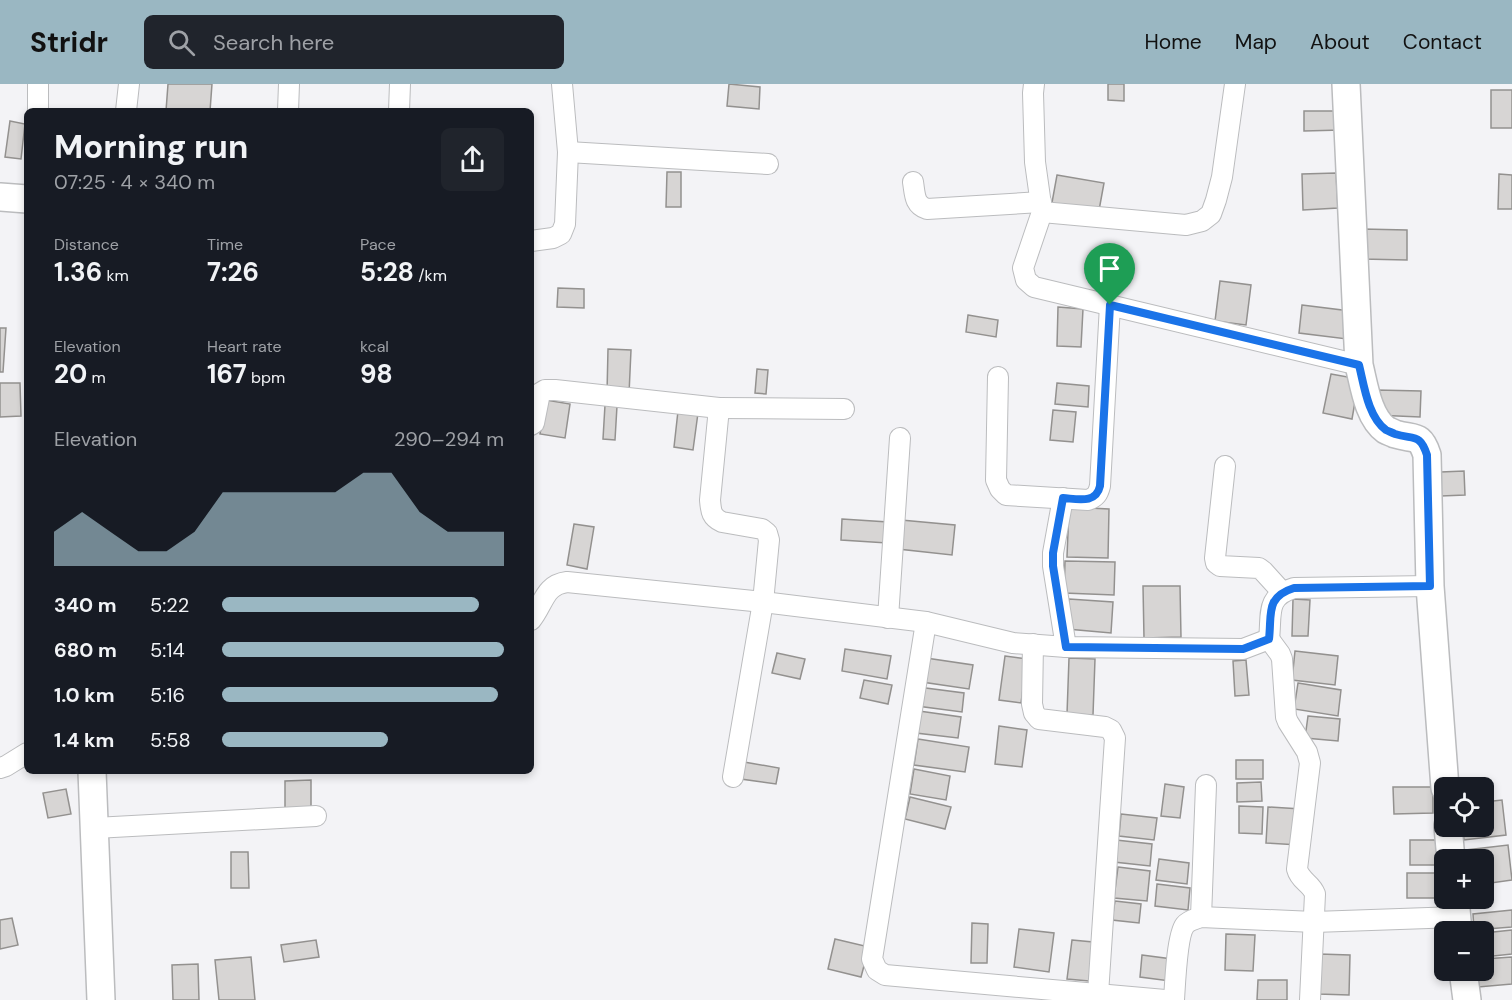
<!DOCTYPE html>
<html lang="en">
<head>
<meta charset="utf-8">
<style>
	:root { --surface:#171b24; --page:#20242c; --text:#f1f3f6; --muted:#9ea1a6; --accent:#9ab7c2 }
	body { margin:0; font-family:"DM Sans",sans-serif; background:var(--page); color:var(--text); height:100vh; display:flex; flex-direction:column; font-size:22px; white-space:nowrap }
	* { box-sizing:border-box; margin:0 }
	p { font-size:20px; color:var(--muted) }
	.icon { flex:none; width:33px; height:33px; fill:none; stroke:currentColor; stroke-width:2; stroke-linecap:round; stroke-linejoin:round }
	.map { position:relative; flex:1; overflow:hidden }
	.sheet { position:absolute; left:24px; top:24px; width:510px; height:666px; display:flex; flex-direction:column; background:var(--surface); border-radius:9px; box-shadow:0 3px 9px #0003 }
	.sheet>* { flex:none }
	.controls { position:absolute; left:1434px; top:693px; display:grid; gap:12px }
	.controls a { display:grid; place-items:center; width:60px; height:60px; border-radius:9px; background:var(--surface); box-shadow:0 3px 9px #0003; font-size:30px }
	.pin { position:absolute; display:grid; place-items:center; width:51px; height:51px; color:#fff; margin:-62px -26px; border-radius:50% 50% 50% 0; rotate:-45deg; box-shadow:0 0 6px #0007 }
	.pin .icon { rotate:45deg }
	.round { display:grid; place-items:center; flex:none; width:63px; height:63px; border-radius:9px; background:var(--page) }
	.headline { display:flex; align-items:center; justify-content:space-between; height:102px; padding:0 30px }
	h1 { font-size:33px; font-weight:700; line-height:45px }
	.metrics { display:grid; grid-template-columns:repeat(3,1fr); gap:9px; height:102px; padding:6px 30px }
	.metrics div { display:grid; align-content:center }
	.metrics b { font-size:26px; font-weight:700 }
	.metrics small { font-size:16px; font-weight:400 }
	.metrics p { font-size:16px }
	.chart { height:168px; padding:12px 30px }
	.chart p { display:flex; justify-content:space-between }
	.chart svg { width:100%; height:108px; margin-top:6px; fill:var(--accent); opacity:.7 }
	ul { padding:0 30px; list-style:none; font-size:20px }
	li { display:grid; grid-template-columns:96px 72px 1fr; align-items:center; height:45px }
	li i { height:15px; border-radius:8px; background:var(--accent) }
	header { display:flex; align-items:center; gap:36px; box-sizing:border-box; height:84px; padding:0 30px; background:var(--accent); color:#111 }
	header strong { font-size:28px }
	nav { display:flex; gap:33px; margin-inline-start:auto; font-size:21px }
	.search { width:420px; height:54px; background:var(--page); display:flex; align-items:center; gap:15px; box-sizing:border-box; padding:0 21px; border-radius:9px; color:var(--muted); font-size:22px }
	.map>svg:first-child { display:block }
	.building { fill:#d7d5d4; stroke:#93918f; stroke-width:1.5 }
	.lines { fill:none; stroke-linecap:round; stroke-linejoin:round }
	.street-casing { stroke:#bbbcbe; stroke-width:22 }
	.secondary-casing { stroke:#bbbcbe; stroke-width:30 }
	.street { stroke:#fff; stroke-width:20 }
	.secondary { stroke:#fff; stroke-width:27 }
	.route-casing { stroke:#fff; stroke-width:12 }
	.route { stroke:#1a73e8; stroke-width:8 }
</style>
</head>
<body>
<header>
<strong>Stridr</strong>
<div class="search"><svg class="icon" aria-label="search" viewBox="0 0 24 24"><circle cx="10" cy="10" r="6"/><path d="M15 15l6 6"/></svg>Search here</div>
<nav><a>Home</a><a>Map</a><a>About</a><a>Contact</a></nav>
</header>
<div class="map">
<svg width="1512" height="916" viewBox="0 0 1512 916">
	<rect width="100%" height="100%" fill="#f3f3f6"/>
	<g class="building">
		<polygon points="168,0 212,0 210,27 166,27"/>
		<polygon points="729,0 760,3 759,25 727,22"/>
		<polygon points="1108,0 1124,0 1124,17 1108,16"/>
		<rect x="1491" y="6" width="21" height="38"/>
		<polygon points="1304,27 1341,27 1341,46 1304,47"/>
		<polygon points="10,37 25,40 21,75 5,73"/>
		<polygon points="667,88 681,88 681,123 666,123"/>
		<polygon points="1336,89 1338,124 1303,126 1302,90"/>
		<polygon points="1499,90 1512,91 1512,125 1498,125"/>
		<polygon points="1057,91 1104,99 1098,132 1051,124"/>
		<polygon points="1362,145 1407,146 1407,176 1362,175"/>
		<polygon points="1220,197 1251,201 1246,241 1215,237"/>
		<polygon points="558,204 584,205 584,224 557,223"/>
		<polygon points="1302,221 1350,227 1347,255 1299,249"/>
		<polygon points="1058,223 1083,225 1081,263 1057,262"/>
		<polygon points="968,231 998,236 996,253 966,248"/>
		<polygon points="0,244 6,244 3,288 0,288"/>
		<polygon points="608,265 631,266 629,310 607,309"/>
		<polygon points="757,285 768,286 766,310 755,309"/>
		<polygon points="1331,290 1359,295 1352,335 1323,329"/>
		<polygon points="0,299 20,299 21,332 0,333"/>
		<polygon points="1057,299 1089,302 1088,323 1055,320"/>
		<polygon points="1376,306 1421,307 1420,333 1375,331"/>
		<polygon points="546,316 570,320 565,354 540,350"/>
		<polygon points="605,321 617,322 615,356 603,355"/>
		<polygon points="1053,326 1076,328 1073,358 1050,356"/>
		<polygon points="678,327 698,329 693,366 674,363"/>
		<polygon points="1464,387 1465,411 1441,412 1441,388"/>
		<polygon points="1069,423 1109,425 1108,474 1067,473"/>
		<polygon points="842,435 888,438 887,459 841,456"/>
		<polygon points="901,436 955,441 952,471 898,465"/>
		<polygon points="574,440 594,443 587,485 567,481"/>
		<polygon points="1065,477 1115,478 1114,511 1064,509"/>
		<polygon points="1143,502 1180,502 1181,553 1144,554"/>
		<polygon points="1069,515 1113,518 1111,549 1067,545"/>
		<polygon points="1293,515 1310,516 1308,552 1292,552"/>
		<polygon points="845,565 891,572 887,595 842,587"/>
		<polygon points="1295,567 1338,572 1335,601 1292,596"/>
		<polygon points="777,569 805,575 800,595 772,589"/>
		<polygon points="1005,572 1027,575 1021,619 999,616"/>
		<polygon points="926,574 973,581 969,605 922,598"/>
		<polygon points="1069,574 1095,575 1093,631 1067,630"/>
		<polygon points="1246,576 1249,611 1235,612 1233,577"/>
		<polygon points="864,596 892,601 888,620 860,614"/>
		<polygon points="1298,599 1341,606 1338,632 1294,625"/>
		<polygon points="918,603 964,609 962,628 917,622"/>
		<polygon points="919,627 961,633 958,654 916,649"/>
		<polygon points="1308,632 1340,635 1338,657 1305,654"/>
		<polygon points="999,642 1027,646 1022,683 995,680"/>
		<polygon points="918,655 969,663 965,688 914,681"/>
		<rect x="1236" y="676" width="27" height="19"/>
		<polygon points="744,678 779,684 776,700 741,695"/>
		<polygon points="914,685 950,692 946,716 910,710"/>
		<polygon points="311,696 311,728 285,729 285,697"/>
		<polygon points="1261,698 1262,717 1237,718 1237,699"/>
		<polygon points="1165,700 1184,703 1180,734 1161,732"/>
		<polygon points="1393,703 1433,703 1433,729 1394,730"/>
		<polygon points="66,705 71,730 48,734 43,709"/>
		<polygon points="910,713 951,723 945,745 905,735"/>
		<polygon points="1502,716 1506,751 1464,756 1462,742 1484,742 1484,718"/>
		<polygon points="1239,722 1263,723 1262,750 1239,749"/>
		<polygon points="1268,723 1301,725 1299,761 1266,759"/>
		<polygon points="1121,730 1157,734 1154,756 1119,752"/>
		<polygon points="1116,756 1152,760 1150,782 1114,778"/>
		<rect x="1410" y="756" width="33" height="25"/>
		<polygon points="1508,761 1512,796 1484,800 1484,776 1467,776 1466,766"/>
		<polygon points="231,768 248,768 249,804 231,804"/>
		<polygon points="1159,775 1189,779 1187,800 1156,796"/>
		<polygon points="1118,783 1150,787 1147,817 1114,814"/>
		<rect x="1407" y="789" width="37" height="25"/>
		<polygon points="1157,800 1190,804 1188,826 1155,822"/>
		<polygon points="1115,817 1141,820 1139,839 1112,836"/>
		<polygon points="1512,826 1512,843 1474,846 1473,830"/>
		<polygon points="12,834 18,861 0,865 0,836"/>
		<polygon points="972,839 988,840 987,879 971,879"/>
		<polygon points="1019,845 1054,849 1049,888 1014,883"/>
		<polygon points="1512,846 1512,870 1484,873 1484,849"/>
		<polygon points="1226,850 1255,851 1253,887 1225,886"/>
		<polygon points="835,855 869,863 861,893 828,885"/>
		<polygon points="316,856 319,873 284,878 281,861"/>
		<polygon points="1072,856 1093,858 1089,897 1067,895"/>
		<polygon points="1319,870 1350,871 1349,911 1318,910"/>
		<polygon points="1142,871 1172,875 1170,897 1140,893"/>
		<polygon points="251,873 255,916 219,916 215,876"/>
		<polygon points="1512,873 1512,900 1478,903 1476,886 1484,886 1484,875"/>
		<polygon points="198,880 199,916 173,916 172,881"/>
		<polygon points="1258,896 1287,896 1287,916 1257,916"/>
	</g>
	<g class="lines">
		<defs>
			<g id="street">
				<polyline points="1034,0 1033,9 1035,78 1042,128 1023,184 1026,196 1034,203 1359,281"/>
				<polyline points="38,27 38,0"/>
				<polyline points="126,27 129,0"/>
				<polyline points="288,27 289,0"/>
				<polyline points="399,27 400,0"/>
				<polyline points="568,68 768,80"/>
				<path d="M913 98C915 110 914 121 927 125L1041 118"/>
				<polyline points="1042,128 1186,141 1202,137 1211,130 1216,116 1222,93 1235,0"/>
				<polyline points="531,157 553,154 561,150 565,140 568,68 562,0"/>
				<path d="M998 293 996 396 1000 405 1006 411 1088 416C1096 413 1098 410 1100 402L1110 221"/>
				<polyline points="719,324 844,325"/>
				<path d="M531 341 534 339 540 309 545 306H555L719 324 710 416C711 427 711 433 722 438L762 445 767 449 769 456 763 518 733 693"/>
				<polyline points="1225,382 1215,474 1216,479 1220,482 1259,484 1263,487 1282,508"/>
				<polyline points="1063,414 1053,469 1053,482 1066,563"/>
				<polyline points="888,534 900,354"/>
				<path d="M531 536C544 520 544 501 567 498L763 518 926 538 1013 559 1066 563 1243 565 1269 555C1272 530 1265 513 1294 504L1430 502"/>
				<polyline points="926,538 872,875 877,886 885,891 1165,916"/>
				<path d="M1269 555 1280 570 1282 575 1286 633 1288 638 1307 668 1310 679 1297 785C1300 797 1311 799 1315 810L1310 916"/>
				<polyline points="1033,560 1032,620 1034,629 1039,635 1105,643 1111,646 1115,654 1098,910"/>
				<polyline points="0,684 6,682 27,669"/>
				<polyline points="95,744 316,732"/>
				<polyline points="1201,833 1206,701"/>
				<path d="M1174 916C1175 901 1177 851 1185 841 1189 836 1196 835 1201 833L1314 838 1457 833"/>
			</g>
			<g id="secondary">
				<path d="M1346 0 1359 281C1364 301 1368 333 1386 346 1388 347 1393 349 1395 350 1414 356 1420 349 1427 371L1430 502 1445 704"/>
				<polyline points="0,113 27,115"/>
				<polyline points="92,687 101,916"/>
				<polyline points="1448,742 1451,776"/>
				<polyline points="1455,814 1458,848"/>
				<polyline points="1463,886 1467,916"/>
			</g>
		</defs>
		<use href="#street" class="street-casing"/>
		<use href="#secondary" class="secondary-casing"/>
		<use href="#street" class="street"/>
		<use href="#secondary" class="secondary"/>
	</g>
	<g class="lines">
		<defs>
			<path id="route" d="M1110 221 1359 281C1364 301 1368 333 1386 346 1388 347 1393 349 1395 350 1414 356 1420 349 1427 371L1430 502 1294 504C1265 513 1272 530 1269 555L1243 565 1066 563 1053 482V469L1063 414C1078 415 1096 420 1100 402Z"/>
		</defs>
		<use href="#route" class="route-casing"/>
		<use href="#route" class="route"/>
	</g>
</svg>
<div class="controls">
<a><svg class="icon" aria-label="locate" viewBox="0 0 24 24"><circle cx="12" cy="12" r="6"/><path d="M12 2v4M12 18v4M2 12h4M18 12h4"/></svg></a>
<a>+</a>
<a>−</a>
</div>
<div class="pin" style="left:1110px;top:221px;background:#1e9e55"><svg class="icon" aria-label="arrive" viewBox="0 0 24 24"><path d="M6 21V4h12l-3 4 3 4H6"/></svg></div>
<section class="sheet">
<div class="headline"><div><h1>Morning run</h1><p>07:25 · 4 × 340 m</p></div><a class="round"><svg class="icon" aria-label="share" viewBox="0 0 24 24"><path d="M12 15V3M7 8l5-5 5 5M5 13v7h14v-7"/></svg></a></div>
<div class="metrics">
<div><p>Distance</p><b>1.36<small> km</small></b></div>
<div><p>Time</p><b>7:26</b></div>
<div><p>Pace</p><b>5:28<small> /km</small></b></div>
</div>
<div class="metrics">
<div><p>Elevation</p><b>20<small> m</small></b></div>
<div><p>Heart rate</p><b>167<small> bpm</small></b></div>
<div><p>kcal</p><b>98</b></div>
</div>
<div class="chart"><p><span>Elevation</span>290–294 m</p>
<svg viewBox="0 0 160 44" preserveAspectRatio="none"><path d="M0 44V30L10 22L20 30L30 38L40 38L50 30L60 14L70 14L80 14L90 14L100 14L110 6L120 6L130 22L140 30L150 30L160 30V44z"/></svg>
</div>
<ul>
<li><b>340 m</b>5:22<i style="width:91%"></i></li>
<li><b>680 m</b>5:14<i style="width:100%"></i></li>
<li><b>1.0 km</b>5:16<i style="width:98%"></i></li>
<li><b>1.4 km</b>5:58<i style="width:59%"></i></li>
</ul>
</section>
</div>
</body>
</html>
